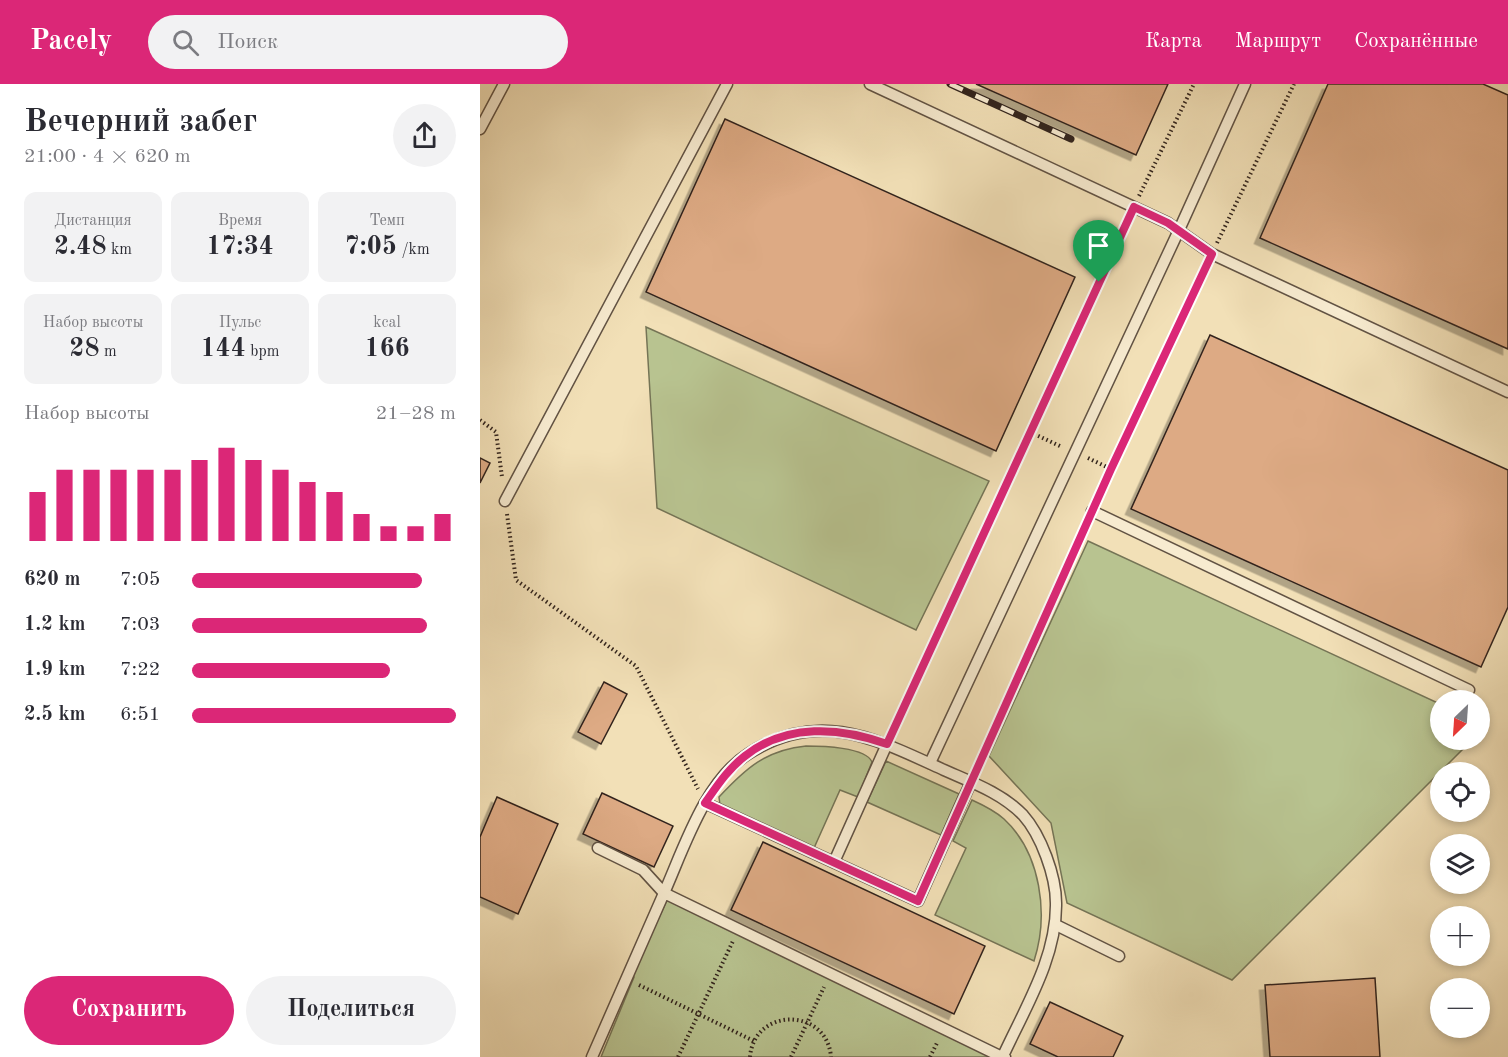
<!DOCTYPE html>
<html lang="ru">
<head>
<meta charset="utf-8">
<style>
	:root { --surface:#fff; --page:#f2f2f3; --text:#2b2b33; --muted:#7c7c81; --accent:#db2777 }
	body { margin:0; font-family:"Old Standard TT",serif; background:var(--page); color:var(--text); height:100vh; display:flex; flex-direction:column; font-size:22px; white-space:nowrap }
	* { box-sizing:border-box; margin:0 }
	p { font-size:20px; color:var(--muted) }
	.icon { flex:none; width:33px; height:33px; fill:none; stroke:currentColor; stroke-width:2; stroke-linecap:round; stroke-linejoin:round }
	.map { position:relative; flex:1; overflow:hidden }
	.sheet { display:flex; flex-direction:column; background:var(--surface); width:480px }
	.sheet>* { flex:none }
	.needle { width:39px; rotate:205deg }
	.buttons { position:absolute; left:950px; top:606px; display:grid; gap:12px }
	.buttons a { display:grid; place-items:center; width:60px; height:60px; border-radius:50%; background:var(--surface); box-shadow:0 3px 9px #0003; font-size:30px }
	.pin { position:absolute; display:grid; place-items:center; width:51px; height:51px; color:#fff; margin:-62px -26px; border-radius:50% 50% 50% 0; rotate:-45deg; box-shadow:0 0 6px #0007 }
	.pin .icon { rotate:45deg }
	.round { display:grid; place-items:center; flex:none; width:63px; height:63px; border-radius:32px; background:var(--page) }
	.headline { display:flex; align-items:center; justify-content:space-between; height:102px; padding:0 24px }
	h1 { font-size:33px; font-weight:700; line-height:45px }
	.stats { display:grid; grid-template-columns:repeat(3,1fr); gap:9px; height:102px; padding:6px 24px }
	.stats div { display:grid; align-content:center; border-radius:12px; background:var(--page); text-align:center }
	.stats b { font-size:26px; font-weight:700 }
	.stats small { font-size:16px; font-weight:400 }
	.stats p { font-size:16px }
	.chart { height:168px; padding:12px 24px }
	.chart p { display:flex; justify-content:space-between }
	.chart svg { width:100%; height:108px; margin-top:6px; stroke:var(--accent); stroke-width:6 }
	.button { display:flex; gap:12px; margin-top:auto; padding:12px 24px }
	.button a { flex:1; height:69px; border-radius:36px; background:var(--accent); color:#fff; font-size:24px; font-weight:700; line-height:69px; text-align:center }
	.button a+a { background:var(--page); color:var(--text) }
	ul { padding:0 24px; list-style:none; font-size:20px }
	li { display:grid; grid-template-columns:96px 72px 1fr; align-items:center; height:45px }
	li i { height:15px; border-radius:8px; background:var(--accent) }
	header { display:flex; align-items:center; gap:36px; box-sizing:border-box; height:84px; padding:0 30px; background:var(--accent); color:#fff }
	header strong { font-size:28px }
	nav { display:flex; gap:33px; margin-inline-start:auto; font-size:21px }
	.search { width:420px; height:54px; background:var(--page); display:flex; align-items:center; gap:15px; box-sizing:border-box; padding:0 21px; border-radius:33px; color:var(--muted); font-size:22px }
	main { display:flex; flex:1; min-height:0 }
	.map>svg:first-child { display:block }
	.green { fill:#b8c390; stroke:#757456; stroke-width:1.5 }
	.building { fill:#ddaa84; stroke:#32241d; stroke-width:1.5; filter:url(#shadow) }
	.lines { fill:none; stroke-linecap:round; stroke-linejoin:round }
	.lane-casing { stroke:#625344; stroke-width:13 }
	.path { stroke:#32241d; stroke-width:4; stroke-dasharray:1.5 3; stroke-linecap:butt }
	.lane { stroke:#f7ebd0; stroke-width:10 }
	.rail-casing { stroke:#32241d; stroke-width:7 }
	.rail { stroke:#f7ebd0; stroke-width:4.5; stroke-dasharray:14; stroke-linecap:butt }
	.route-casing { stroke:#fff; stroke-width:12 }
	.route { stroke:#db2777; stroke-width:8 }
</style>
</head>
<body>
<header>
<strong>Pacely</strong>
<div class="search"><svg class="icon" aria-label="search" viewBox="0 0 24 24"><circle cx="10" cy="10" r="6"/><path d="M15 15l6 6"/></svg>Поиск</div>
<nav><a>Карта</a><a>Маршрут</a><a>Сохранённые</a></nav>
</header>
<main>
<section class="sheet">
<div class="headline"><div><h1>Вечерний забег</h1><p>21:00 · 4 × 620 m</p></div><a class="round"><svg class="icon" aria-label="share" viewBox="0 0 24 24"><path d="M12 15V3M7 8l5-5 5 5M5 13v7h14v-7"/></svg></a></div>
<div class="stats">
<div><p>Дистанция</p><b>2.48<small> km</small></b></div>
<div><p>Время</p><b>17:34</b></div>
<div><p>Темп</p><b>7:05<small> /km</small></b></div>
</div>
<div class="stats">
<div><p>Набор высоты</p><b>28<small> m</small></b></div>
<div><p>Пульс</p><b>144<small> bpm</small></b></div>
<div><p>kcal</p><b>166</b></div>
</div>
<div class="chart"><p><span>Набор высоты</span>21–28 m</p>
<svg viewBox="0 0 160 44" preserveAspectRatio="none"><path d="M5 44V24M15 44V15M25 44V15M35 44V15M45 44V15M55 44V15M65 44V11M75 44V6M85 44V11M95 44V15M105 44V20M115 44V24M125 44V33M135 44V38M145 44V38M155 44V33"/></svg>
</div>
<ul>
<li><b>620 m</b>7:05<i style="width:87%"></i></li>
<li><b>1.2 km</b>7:03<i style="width:89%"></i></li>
<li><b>1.9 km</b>7:22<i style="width:75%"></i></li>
<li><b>2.5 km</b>6:51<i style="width:100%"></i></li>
</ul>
<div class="button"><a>Сохранить</a><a>Поделиться</a></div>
</section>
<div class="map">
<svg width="1028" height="973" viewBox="0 0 1028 973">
	<defs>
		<filter id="shadow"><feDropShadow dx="-5.5" dy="5.5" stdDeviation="0" flood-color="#0004"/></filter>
	</defs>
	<rect width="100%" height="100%" fill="#f2e0b7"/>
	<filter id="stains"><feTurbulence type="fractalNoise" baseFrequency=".00333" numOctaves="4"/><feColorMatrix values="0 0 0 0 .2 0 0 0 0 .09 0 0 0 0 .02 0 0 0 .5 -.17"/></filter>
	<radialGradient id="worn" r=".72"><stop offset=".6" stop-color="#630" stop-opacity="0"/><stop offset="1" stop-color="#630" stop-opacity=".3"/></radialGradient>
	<g class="green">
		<polygon points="166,243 509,397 436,546 177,424"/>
		<polygon points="608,457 960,620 960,656 992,656 752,896 587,819 571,739 509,672"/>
		<path d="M326 662C341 662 386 663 392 678L378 713 360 706 334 764 240 721 239 713C266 684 286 666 326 662Z"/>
		<polygon points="406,677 479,710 461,751 387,718"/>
		<path d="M492 716C503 721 514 726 524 735 561 769 569 831 554 877L455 831 486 764 473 757Z"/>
		<polygon points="187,816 518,973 121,973 154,893 152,892"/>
	</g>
	<g class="building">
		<polygon points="496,0 688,0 656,71"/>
		<polygon points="848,0 1003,0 1028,11 1028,265 780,154"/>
		<polygon points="245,35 595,193 516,367 166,208"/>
		<polygon points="730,251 1028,386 1028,523 1001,583 651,425"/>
		<polygon points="0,374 10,379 0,399"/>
		<polygon points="124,598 147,610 121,660 98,648"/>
		<polygon points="122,709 193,742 174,783 103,750"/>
		<polygon points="17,713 78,740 38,830 0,813 0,753"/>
		<polygon points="283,758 505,862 474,930 251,826"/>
		<polygon points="895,894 900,973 790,973 785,901"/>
		<polygon points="570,918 643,952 633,973 578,973 550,960"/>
	</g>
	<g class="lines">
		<defs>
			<g id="lane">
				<polyline points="390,0 688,139 732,170 1028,308"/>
				<polyline points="0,45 24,0"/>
				<polyline points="25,417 247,0"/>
				<polyline points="612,427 989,606"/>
				<polyline points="450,679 699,146 765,0"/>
				<polyline points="225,719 438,817 491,698"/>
				<path d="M118 764 163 786 184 809C204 764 225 697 268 670 339 624 396 655 464 686 491 698 522 709 543 731 561 751 576 792 576 819 577 873 545 924 523 972L525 973"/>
				<polyline points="354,778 407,660"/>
				<polyline points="576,841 639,872"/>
				<polyline points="112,973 184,809 522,973"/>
			</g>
		</defs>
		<use href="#lane" class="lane-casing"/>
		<g class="path">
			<polyline points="659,112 714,0"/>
			<polyline points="737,159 814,0"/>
			<polyline points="0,336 16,348 22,393"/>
			<polyline points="550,348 582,363"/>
			<polyline points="608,374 631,385"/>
			<polyline points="618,414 726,182"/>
			<polyline points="27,430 36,496 156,582 218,705"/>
			<polyline points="413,649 648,135"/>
			<polyline points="497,686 606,440"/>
			<polyline points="159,901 274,957"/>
			<polyline points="198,973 253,857"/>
			<path d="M270 973C274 923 347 923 351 973"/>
			<polyline points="311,973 344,903"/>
			<polyline points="450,973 458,957"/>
		</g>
		<use href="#lane" class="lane"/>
		<defs>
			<polyline id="rail" points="470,0 591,55"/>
		</defs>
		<use href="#rail" class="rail-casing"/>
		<use href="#rail" class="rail"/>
	</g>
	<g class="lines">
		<defs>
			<path id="route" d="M654 123 688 139 732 170 631 385 438 817 225 719C237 702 248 685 265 672 307 639 360 643 407 660Z"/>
		</defs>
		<use href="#route" class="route-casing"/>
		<use href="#route" class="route"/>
	</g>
	<rect width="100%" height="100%" filter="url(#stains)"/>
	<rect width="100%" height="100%" fill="url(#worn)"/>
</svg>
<div class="buttons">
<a><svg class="needle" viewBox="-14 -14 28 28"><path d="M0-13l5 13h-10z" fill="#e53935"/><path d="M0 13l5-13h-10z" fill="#7c7c81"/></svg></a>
<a><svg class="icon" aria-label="locate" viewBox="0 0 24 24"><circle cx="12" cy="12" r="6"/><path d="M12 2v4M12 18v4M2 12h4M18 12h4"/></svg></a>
<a><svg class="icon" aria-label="layers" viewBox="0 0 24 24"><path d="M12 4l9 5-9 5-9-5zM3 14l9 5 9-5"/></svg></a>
<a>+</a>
<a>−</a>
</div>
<div class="pin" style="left:619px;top:198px;background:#1e9e55"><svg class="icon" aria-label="arrive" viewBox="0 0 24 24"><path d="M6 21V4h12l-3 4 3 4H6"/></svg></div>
</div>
</main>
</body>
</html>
